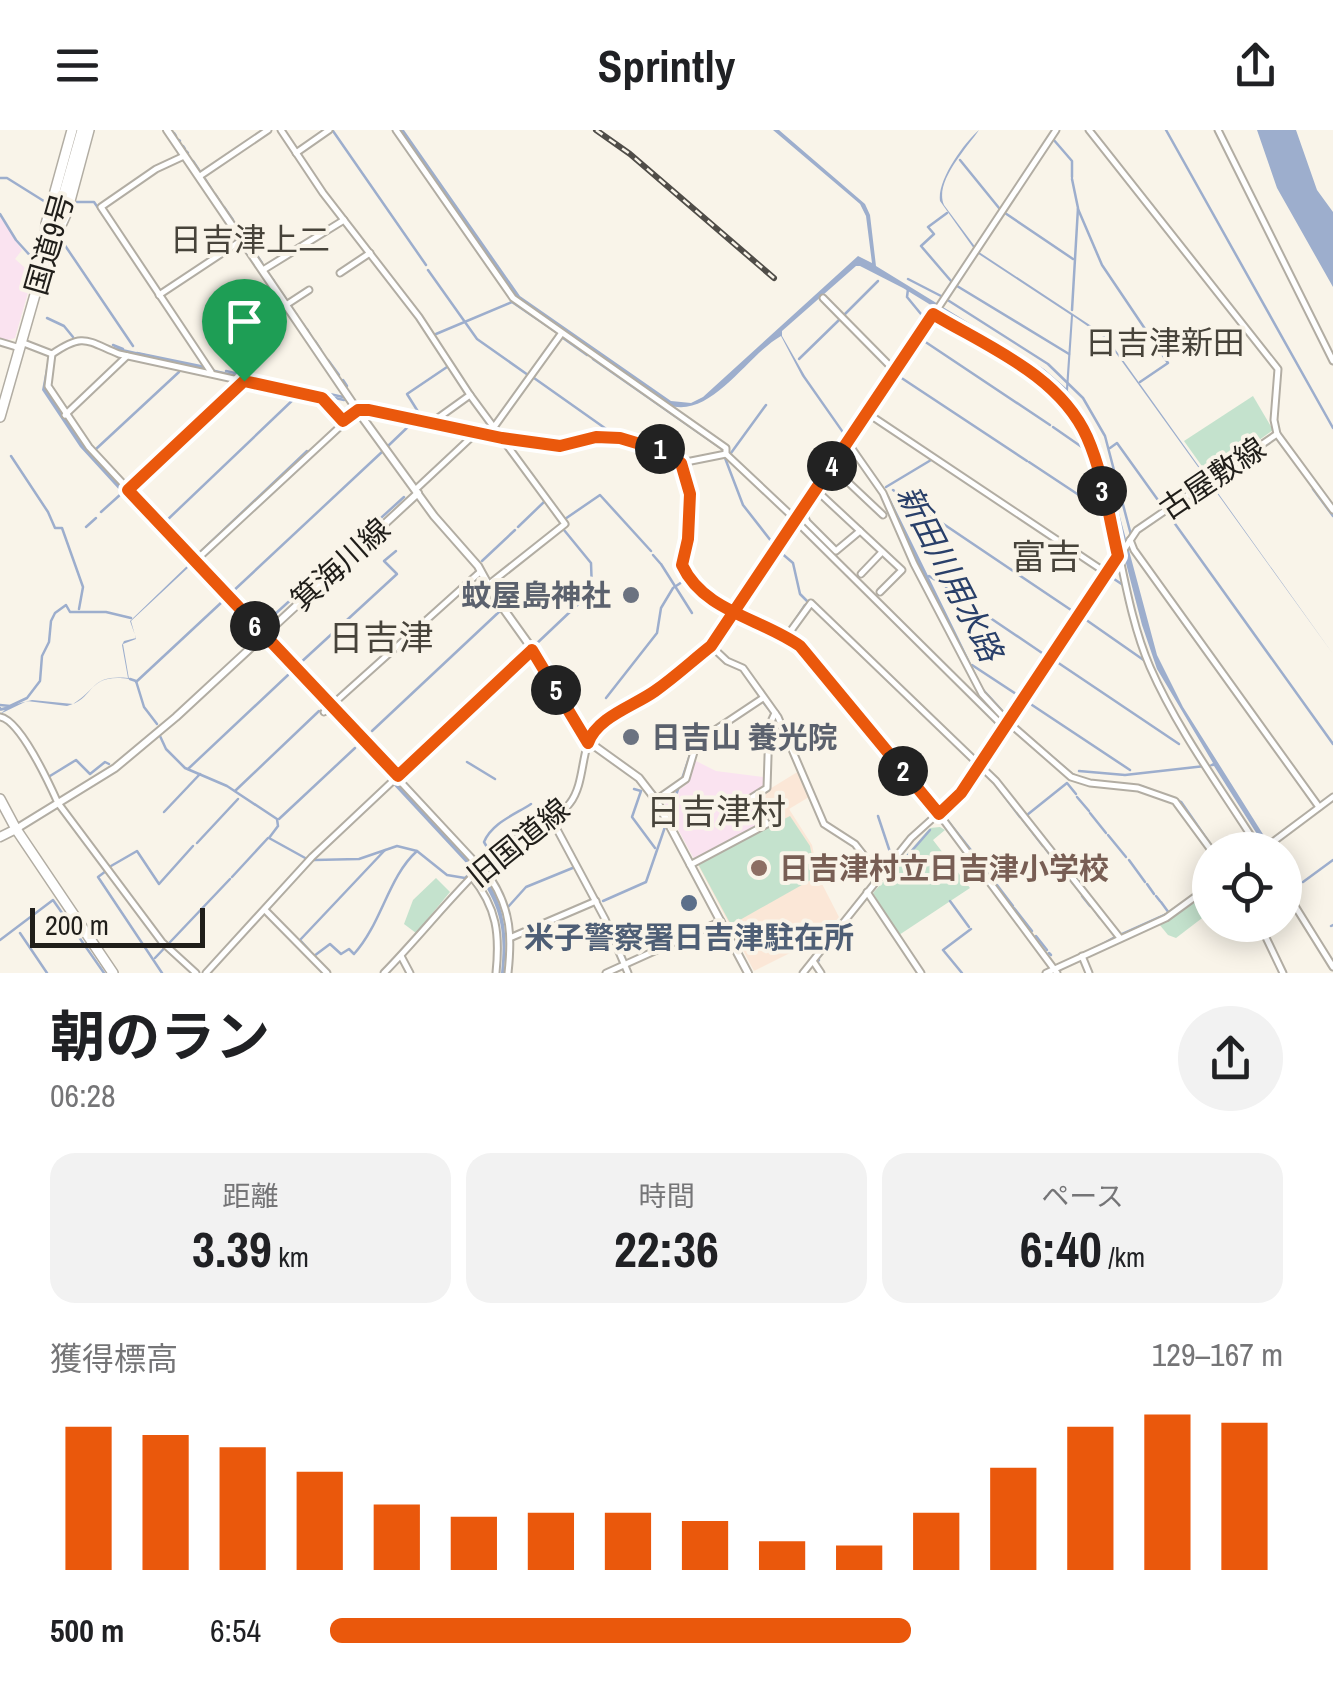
<!DOCTYPE html>
<html lang="ja">
<head>
<meta charset="utf-8">
<style>
	:root { --surface:#fff; --page:#f2f2f2; --text:#202124; --muted:#757577; --accent:#ea580c }
	body { margin:0; font-family:"Archivo Narrow","Noto Sans JP",sans-serif; background:var(--page); color:var(--text); height:100vh; display:flex; flex-direction:column; font-size:38px; white-space:nowrap }
	* { box-sizing:border-box; margin:0 }
	p { font-size:32px; color:var(--muted) }
	.icon { flex:none; width:55px; height:55px; fill:none; stroke:currentColor; stroke-width:2; stroke-linecap:round; stroke-linejoin:round }
	.map { position:relative; height:843px; overflow:hidden }
	.side { display:flex; flex-direction:column; background:var(--surface); flex:1 }
	.side>* { flex:none }
	.fabs { position:absolute; left:1192px; top:702px; display:grid; gap:20px }
	.fabs a { display:grid; place-items:center; width:110px; height:110px; border-radius:50%; background:var(--surface); box-shadow:0 5px 25px #0003; font-size:50px }
	.scale { position:absolute; left:30px; bottom:25px; width:175px; box-sizing:border-box; padding-left:10px; border:5px solid #201e1a; border-top:0; font-size:28px; line-height:35px; white-space:nowrap; color:#201e1a; -webkit-text-stroke:8px #f9f4e9; paint-order:stroke }
	.pin { position:absolute; display:grid; place-items:center; width:85px; height:85px; color:#fff; margin:-102px -42px; border-radius:50% 50% 50% 0; rotate:-45deg; box-shadow:0 0 10px #0007 }
	.pin .icon { rotate:45deg }
	.km { position:absolute; width:50px; height:50px; margin:-25px; border-radius:50%; background:#222; color:#fff; font-size:28px; line-height:50px; text-align:center }
	.round { display:grid; place-items:center; flex:none; width:105px; height:105px; border-radius:52px; background:var(--page) }
	.headline { display:flex; align-items:center; justify-content:space-between; height:170px; padding:0 50px }
	h1 { font-size:55px; font-weight:700; line-height:75px }
	.metrics { display:grid; grid-template-columns:repeat(3,1fr); gap:15px; height:170px; padding:10px 50px }
	.metrics div { display:grid; align-content:center; border-radius:25px; background:var(--page); text-align:center }
	.metrics b { font-size:50px; font-weight:700 }
	.metrics small { font-size:28px; font-weight:400 }
	.metrics p { font-size:28px }
	.chart { height:280px; padding:20px 50px }
	.chart p { display:flex; justify-content:space-between }
	.chart svg { width:100%; height:180px; margin-top:10px; stroke:var(--accent); stroke-width:6 }
	ul { padding:0 50px; list-style:none; font-size:32px }
	li { display:grid; grid-template-columns:160px 120px 1fr; align-items:center; height:75px }
	li i { height:25px; border-radius:12px; background:var(--accent) }
	header { display:flex; justify-content:space-between; align-items:center; height:130px; padding:0 50px; background:var(--surface); font-size:45px; font-weight:700 }
	.map>svg:first-child { display:block }
	.commercial { fill:#fae3f0 }
	.education { fill:#fbe7d7 }
	.green { fill:#c4e2cd }
	.water { fill:#9daecd }
	.lines { fill:none; stroke-linecap:round; stroke-linejoin:round }
	.stream { stroke:#9daecd; stroke-width:2.5 }
	.minor-casing { stroke:#b2ada3; stroke-width:9 }
	.tertiary-casing { stroke:#b2ada3; stroke-width:10 }
	.secondary-casing { stroke:#b2ada3; stroke-width:10 }
	.primary-casing { stroke:#b2ada3; stroke-width:11 }
	.trunk-casing { stroke:#b2ada3; stroke-width:12 }
	.minor { stroke:#fff; stroke-width:5 }
	.tertiary { stroke:#fff; stroke-width:6 }
	.secondary { stroke:#fff; stroke-width:6 }
	.primary { stroke:#fff; stroke-width:8 }
	.trunk { stroke:#fff; stroke-width:9 }
	.rail-casing { stroke:#504d48; stroke-width:6 }
	.rail { stroke:#f9f4e9; stroke-width:2.5; stroke-dasharray:8; stroke-linecap:butt }
	.route-casing { stroke:#fff; stroke-width:20 }
	.route { stroke:#ea580c; stroke-width:12 }
	.worship-dot { fill:#6b7280; stroke:#f9f4e9; stroke-width:4 }
	.education-dot { fill:#8d6e63; stroke:#f9f4e9; stroke-width:4 }
	.service-dot { fill:#5c6f8a; stroke:#f9f4e9; stroke-width:4 }
	.labels { text-anchor:middle; dominant-baseline:central; stroke-width:8; stroke-linejoin:round; paint-order:stroke }
	.street-label { font-size:30px; fill:#201e1a; stroke:#f9f4e9 }
	.worship-label { font-size:30px; font-weight:bold; fill:#5b616d; stroke:#f9f4e9; text-anchor:end }
	.education-label { font-size:30px; font-weight:bold; fill:#785e54; stroke:#f9f4e9; text-anchor:start }
	.service-label { font-size:30px; font-weight:bold; fill:#4e5e75; stroke:#f9f4e9 }
	.neighbourhood-label { font-size:32px; fill:#47433a; stroke:#f9f4e9 }
	.water-label { font-size:32px; font-style:italic; fill:#293f69; stroke:#f9f4e9 }
	.quarter-label { font-size:35px; fill:#47433a; stroke:#f9f4e9 }
</style>
</head>
<body>
<header><svg class="icon" aria-label="menu" viewBox="0 0 24 24"><path d="M4 6h16M4 12h16M4 18h16"/></svg>Sprintly<svg class="icon" aria-label="share" viewBox="0 0 24 24"><path d="M12 15V3M7 8l5-5 5 5M5 13v7h14v-7"/></svg></header>
<div class="map">
<svg width="1333" height="843" viewBox="0 0 1333 843">
	<rect width="100%" height="100%" fill="#f9f4e9"/>
	<g class="commercial">
		<polygon points="0,87 22,120 15,129 33,145 15,208 8,210 0,209"/>
		<polygon points="694,630 716,641 763,647 764,656 748,666 764,692 694,729 665,675 667,668 686,655"/>
	</g>
	<polygon class="education" points="799,641 809,667 789,679 812,715 819,748 839,787 824,806 754,841 697,733 769,694 755,668"/>
	<g class="green">
		<polygon points="1253,266 1273,300 1209,346 1184,311"/>
		<polygon points="790,686 810,716 816,747 731,795 698,734"/>
		<polygon points="940,697 945,700 933,710 970,758 899,805 873,763 930,698"/>
		<polygon points="436,748 450,762 416,803 404,794 413,770"/>
		<polygon points="1210,759 1210,782 1176,808 1168,805 1159,794"/>
	</g>
	<g class="water">
		<path d="M399 0H404L520 166 671 271 691 273 703 267 858 126 872 133 866 86 860 74 773 0H779L865 74 870 85 876 136 1044 239 1066 258 1071 185 977 123 940 71C937 50 964 13 979 0 966 19 934 52 944 75L979 122 1105 205 1333 524 1105 208 1073 186 1068 261 1087 287 1101 316 1157 525 1183 577 1273 720H1267L1214 636 1206 637 1213 633 1157 539 1142 495 1095 314 1072 272 1035 239 903 158 860 136H856L782 201V206L805 246 889 366 983 558 1016 594 1073 643 1089 650 1142 655 1182 671 1216 720 1176 670 1145 658 1074 647 1011 592 982 561 918 436 887 367 802 246 781 206C747 225 711 290 668 275L516 168Z"/>
		<polygon points="1257,0 1296,0 1317,60 1333,82 1333,157 1277,58"/>
		<path d="M48 228 51 230 46 246 47 260 83 315 489 753C507 783 507 809 504 843H501C505 804 502 781 481 749L190 436 131 491 136 509 123 514 129 549C86 543 96 569 67 576L27 571 0 584 5 580 0 581 1 578 32 570 73 574C98 558 93 545 128 548L122 515 124 511 136 508 130 491 188 435 80 317 42 260Z"/>
	</g>
	<g class="lines">
		<g class="stream">
			<polyline points="1166,0 1333,298"/>
			<polyline points="333,1 426,135"/>
			<polyline points="174,3 176,6"/>
			<polyline points="1053,9 1072,31 1072,47"/>
			<polyline points="179,10 180,11"/>
			<polyline points="183,16 185,19"/>
			<polyline points="186,21 188,23"/>
			<polyline points="960,30 999,78"/>
			<polyline points="193,31 201,43"/>
			<polyline points="0,48 7,48 47,73"/>
			<polyline points="205,49 212,60"/>
			<polyline points="215,64 221,73"/>
			<polyline points="75,72 94,72 134,130"/>
			<polyline points="224,77 233,90"/>
			<polyline points="1078,79 1102,135 1168,233 1140,252"/>
			<polyline points="947,83 928,97 934,104 921,116 951,151"/>
			<polyline points="1005,83 1073,129"/>
			<polyline points="0,84 16,110 35,131"/>
			<polyline points="244,106 245,109"/>
			<polyline points="62,111 133,216"/>
			<polyline points="248,113 255,123"/>
			<polyline points="258,127 262,133"/>
			<polyline points="428,140 477,209 528,245"/>
			<polyline points="267,142 274,151"/>
			<polyline points="908,149 941,166"/>
			<polyline points="957,156 1069,224"/>
			<polyline points="279,159 286,169"/>
			<polyline points="908,159 907,167 930,195 921,209 1050,295"/>
			<polyline points="946,169 1048,234 1083,268 1105,306 1131,405"/>
			<polyline points="292,179 297,185"/>
			<polyline points="1072,180 1078,78 1072,49"/>
			<polyline points="844,185 878,151"/>
			<polyline points="47,188 64,196 73,207"/>
			<polyline points="303,194 305,197"/>
			<polyline points="307,199 311,206"/>
			<polyline points="436,204 512,172 556,202"/>
			<polyline points="563,208 587,225"/>
			<polyline points="315,211 321,220"/>
			<polyline points="113,215 123,219"/>
			<polyline points="113,218 344,270"/>
			<polyline points="137,223 205,237"/>
			<polyline points="593,229 722,319"/>
			<polyline points="799,229 839,190"/>
			<polyline points="328,230 339,245"/>
			<polyline points="226,241 239,244"/>
			<polyline points="243,245 256,247"/>
			<polyline points="897,245 1027,331"/>
			<polyline points="534,248 609,301 658,311"/>
			<polyline points="261,249 278,252"/>
			<polyline points="343,250 347,256"/>
			<polyline points="281,253 343,267"/>
			<polyline points="360,274 489,303"/>
			<polyline points="422,288 407,264 447,237"/>
			<polyline points="1053,297 1089,322"/>
			<polyline points="502,305 563,313 598,304 617,305 654,314 683,328 694,358 692,376"/>
			<polyline points="662,313 684,325"/>
			<polyline points="388,316 412,293"/>
			<polyline points="1110,318 1117,313 1333,614"/>
			<polyline points="96,319 179,242"/>
			<polyline points="731,323 766,275"/>
			<polyline points="11,326 48,382 55,398 62,398 83,457 79,479"/>
			<polyline points="725,328 743,375 775,416"/>
			<polyline points="1091,329 1104,382"/>
			<polyline points="1029,332 1103,381"/>
			<polyline points="128,355 230,260"/>
			<polyline points="886,357 931,330"/>
			<polyline points="1313,359 1333,386"/>
			<polyline points="893,360 1077,484"/>
			<polyline points="101,382 121,364"/>
			<polyline points="565,389 600,365 651,421"/>
			<polyline points="164,393 297,266"/>
			<polyline points="86,397 96,388"/>
			<polyline points="518,397 545,371"/>
			<polyline points="779,421 793,433 800,464 808,472"/>
			<polyline points="653,425 660,433"/>
			<polyline points="195,427 307,321"/>
			<polyline points="1137,428 1164,466"/>
			<polyline points="482,431 515,400"/>
			<polyline points="661,434 692,483"/>
			<polyline points="929,446 943,455"/>
			<polyline points="1111,447 1123,455 1125,462"/>
			<polyline points="946,458 1048,527"/>
			<polyline points="230,464 383,321"/>
			<polyline points="1126,470 1143,527"/>
			<polyline points="728,477 784,503"/>
			<polyline points="1082,487 1145,531"/>
			<polyline points="1180,489 1205,523"/>
			<polyline points="263,495 404,367"/>
			<polyline points="790,498 805,475"/>
			<polyline points="798,509 809,517 905,638"/>
			<polyline points="534,516 592,461 591,433 564,400"/>
			<polyline points="1054,530 1179,614"/>
			<polyline points="298,535 397,444 384,431 396,421"/>
			<polyline points="972,535 1022,568"/>
			<polyline points="130,549 136,551 144,577 157,594"/>
			<polyline points="136,552 223,471"/>
			<polyline points="606,568 657,503 661,478 673,458 688,448"/>
			<polyline points="1026,571 1130,640"/>
			<polyline points="763,572 771,582"/>
			<polyline points="0,575 10,576 27,568 40,551 42,526 49,512 51,491 55,483 66,475 70,482 106,482 131,488"/>
			<polyline points="0,578 0,579"/>
			<polyline points="372,601 500,481"/>
			<polyline points="160,606 166,619 185,638 227,656 277,689 278,696 269,708 307,729"/>
			<polyline points="433,609 476,570"/>
			<polyline points="467,632 495,649"/>
			<polyline points="188,639 288,545"/>
			<polyline points="400,641 425,617"/>
			<polyline points="1079,641 1125,645 1205,636"/>
			<polyline points="50,646 76,630 90,644 105,632 109,634"/>
			<polyline points="682,649 692,619"/>
			<polyline points="992,650 1020,687"/>
			<polyline points="634,659 641,661 632,687 655,718"/>
			<polyline points="235,661 319,581"/>
			<polyline points="1077,667 1089,681"/>
			<polyline points="164,682 200,644"/>
			<polyline points="1090,683 1106,703"/>
			<polyline points="1027,685 1067,653 1076,664"/>
			<polyline points="878,686 890,722"/>
			<polyline points="669,687 679,656"/>
			<polyline points="279,689 355,618"/>
			<polyline points="1022,689 1043,716"/>
			<polyline points="948,691 974,724"/>
			<polyline points="1108,705 1126,727"/>
			<polyline points="197,713 238,669"/>
			<polyline points="1045,718 1060,738"/>
			<polyline points="976,727 995,754"/>
			<polyline points="314,730 359,729 397,716 417,721 447,745 465,748 472,742"/>
			<path d="M484 730 491 724 484 712C492 693 514 685 531 674"/>
			<polyline points="1129,730 1145,752"/>
			<polyline points="111,736 137,721 159,754 193,716"/>
			<polyline points="1062,739 1070,750"/>
			<polyline points="106,741 98,747 162,843"/>
			<polyline points="232,747 268,708"/>
			<polyline points="888,748 930,700"/>
			<polyline points="1072,752 1081,763"/>
			<polyline points="1303,752 1333,730"/>
			<polyline points="1147,754 1154,764"/>
			<polyline points="997,755 1013,776"/>
			<polyline points="1082,766 1090,776"/>
			<polyline points="1156,766 1160,771"/>
			<polyline points="603,771 646,752 666,694"/>
			<polyline points="950,771 969,797"/>
			<polyline points="508,777 526,757 575,737"/>
			<polyline points="1092,777 1100,788"/>
			<polyline points="1014,778 1032,801"/>
			<polyline points="1102,789 1108,797"/>
			<polyline points="1331,796 1333,795"/>
			<polyline points="20,803 47,843"/>
			<polyline points="1120,805 1169,783 1161,772"/>
			<polyline points="1036,806 1047,820"/>
			<polyline points="0,810 53,770 104,843"/>
			<polyline points="1099,816 1115,807"/>
			<polyline points="310,821 300,810 385,720"/>
			<polyline points="1049,823 1051,825"/>
			<path d="M314 826 330 814 341 824 349 819 354 824C382 793 388 747 417 721"/>
			<polyline points="155,828 230,749"/>
			<polyline points="817,832 819,830"/>
			<polyline points="962,843 943,820 971,799"/>
		</g>
		<defs>
			<g id="minor">
				<polyline points="281,0 323,63 419,187 470,265 565,394 488,455"/>
				<polyline points="396,0 513,168 726,318 726,324 795,389"/>
				<polyline points="1089,0 1278,239 1274,290 1277,304 1333,380"/>
				<polyline points="1218,0 1333,231"/>
				<polyline points="296,23 329,0"/>
				<polyline points="184,26 156,39 101,77 211,242"/>
				<polyline points="200,46 268,0"/>
				<polyline points="263,140 344,90"/>
				<polyline points="340,143 370,123"/>
				<polyline points="159,165 242,110"/>
				<polyline points="823,168 895,241"/>
				<polyline points="286,175 309,160"/>
				<path d="M933 185 1041 250C1121 319 1110 445 1150 537 1178 601 1223 661 1260 720"/>
				<polyline points="0,212 20,218"/>
				<path d="M21 212 52 224C84 202 87 211 119 224L321 268 343 291"/>
				<path d="M52 224 48 256 89 317 491 749C511 780 512 807 508 843"/>
				<polyline points="867,283 1108,444"/>
				<polyline points="65,285 127,226"/>
				<polyline points="436,294 438,288 470,265"/>
				<polyline points="494,297 561,204"/>
				<polyline points="848,313 883,363 914,434 982,564 1008,592 1071,647 1090,653 1138,658 1175,671 1211,720"/>
				<polyline points="681,333 726,324"/>
				<polyline points="831,336 883,385"/>
				<polyline points="128,359 243,252"/>
				<polyline points="815,359 902,440 880,462"/>
				<polyline points="415,360 477,302"/>
				<polyline points="802,380 807,392 836,421 860,401"/>
				<polyline points="795,390 1004,597"/>
				<polyline points="1130,410 1134,420 1319,677"/>
				<path d="M195 431 358 280 503 308 560 316 596 307 619 308 661 319 681 333 690 364 688 409 682 435C705 487 771 488 810 525L939 684 1057 843"/>
				<polyline points="861,444 882,422"/>
				<polyline points="787,506 811,473 996,651 1120,808"/>
				<polyline points="711,516 727,531 743,538 778,587 824,694 855,714 880,746"/>
				<polyline points="324,582 480,442"/>
				<path d="M0 587C20 590 49 653 58 673L162 812 196 843"/>
				<polyline points="656,670 686,649 697,612 763,568"/>
				<polyline points="552,690 605,789 628,843"/>
				<polyline points="1262,720 1333,667"/>
				<polyline points="690,735 767,694 751,668 767,658 769,596 775,583"/>
				<path d="M472 747C497 778 500 804 496 843"/>
				<polyline points="1285,760 1333,837"/>
				<polyline points="867,762 921,843"/>
				<polyline points="266,781 327,843"/>
				<polyline points="1260,795 1283,843"/>
				<polyline points="512,807 596,771"/>
				<polyline points="401,826 410,843"/>
				<polyline points="1082,826 1089,843"/>
				<polyline points="813,831 821,843"/>
				<polyline points="206,843 312,727 532,520"/>
				<path d="M384 843C424 802 458 757 500 719 521 700 553 697 570 673 586 652 580 617 595 602 612 585 633 576 652 563 675 548 698 528 718 510L1056 0"/>
				<polyline points="606,843 721,791"/>
				<polyline points="803,843 911,708 961,663 1137,400 1277,304"/>
				<polyline points="1046,843 1166,788 1210,756"/>
			</g>
			<polyline id="tertiary" points="16,699 115,638 176,587 418,363"/>
			<polyline id="secondary" points="167,0 362,287 434,386 478,436 495,467 543,534 582,607 639,648 656,670 748,843"/>
			<polyline id="primary" points="0,707 16,699"/>
			<g id="trunk">
				<polyline points="45,113 46,94 72,0"/>
				<polyline points="52,115 67,82 89,0"/>
				<polyline points="0,287 82,0"/>
				<polyline points="0,669 16,699 113,843"/>
			</g>
		</defs>
		<use href="#minor" class="minor-casing"/>
		<use href="#tertiary" class="tertiary-casing"/>
		<use href="#secondary" class="secondary-casing"/>
		<use href="#primary" class="primary-casing"/>
		<use href="#trunk" class="trunk-casing"/>
		<use href="#minor" class="minor"/>
		<use href="#tertiary" class="tertiary"/>
		<use href="#secondary" class="secondary"/>
		<use href="#primary" class="primary"/>
		<use href="#trunk" class="trunk"/>
		<defs>
			<polyline id="rail" points="596,0 630,24 774,148"/>
		</defs>
		<use href="#rail" class="rail-casing"/>
		<use href="#rail" class="rail"/>
	</g>
	<g class="lines">
		<defs>
			<path id="route" d="M244 251 322 268 343 291 358 280H369L502 308 560 316 596 307 620 308 660 320 681 333 690 364 688 409 682 435C704 482 761 488 800 516L939 684 961 663 1118 426C1109 387 1103 343 1087 307 1059 245 988 217 933 184L711 516C692 531 675 547 655 561 634 576 597 587 588 613L532 520 398 646 128 360 244 251"/>
		</defs>
		<use href="#route" class="route-casing"/>
		<use href="#route" class="route"/>
	</g>
	<g class="worship-dot">
		<circle cx="631" cy="465" r="10"/>
		<circle cx="631" cy="607" r="10"/>
	</g>
	<circle class="education-dot" cx="759" cy="738" r="10"/>
	<circle class="service-dot" cx="689" cy="773" r="10"/>
	<g class="labels">
		<g class="street-label">
			<text transform="translate(49 114) rotate(-74)">国道9号</text>
			<text transform="translate(1212 348) rotate(-34)">古屋敷線</text>
			<text transform="translate(340 434) rotate(-42)">箕海川線</text>
			<text transform="translate(518 712) rotate(-39)">旧国道線</text>
		</g>
		<g class="worship-label">
			<text x="611" y="465">蚊屋島神社</text>
			<text x="651" y="607" text-anchor="start">日吉山 養光院</text>
		</g>
		<g class="education-label">
			<text x="779" y="738">日吉津村立日吉津小学校</text>
		</g>
		<g class="service-label">
			<text x="689" y="807">米子警察署日吉津駐在所</text>
		</g>
		<g class="neighbourhood-label">
			<text x="250" y="109">日吉津上二</text>
			<text x="1165" y="212">日吉津新田</text>
		</g>
		<g class="water-label">
			<text transform="translate(950 443) rotate(63)">新田川用水路</text>
		</g>
		<g class="quarter-label">
			<text x="1046" y="426">富吉</text>
			<text x="381" y="507">日吉津</text>
			<text x="716" y="681">日吉津村</text>
		</g>
	</g>
</svg>
<div class="fabs">
<a><svg class="icon" aria-label="locate" viewBox="0 0 24 24"><circle cx="12" cy="12" r="6"/><path d="M12 2v4M12 18v4M2 12h4M18 12h4"/></svg></a>
</div>
<div class="scale">200 m</div>
<div class="pin" style="left:244px;top:251px;background:#1e9e55"><svg class="icon" aria-label="arrive" viewBox="0 0 24 24"><path d="M6 21V4h12l-3 4 3 4H6"/></svg></div>
<b class="km" style="left:660px;top:319px">1</b>
<b class="km" style="left:903px;top:641px">2</b>
<b class="km" style="left:1102px;top:361px">3</b>
<b class="km" style="left:832px;top:336px">4</b>
<b class="km" style="left:556px;top:560px">5</b>
<b class="km" style="left:255px;top:496px">6</b>
</div>
<section class="side">
<div class="headline"><div><h1>朝のラン</h1><p>06:28</p></div><a class="round"><svg class="icon" aria-label="share" viewBox="0 0 24 24"><path d="M12 15V3M7 8l5-5 5 5M5 13v7h14v-7"/></svg></a></div>
<div class="metrics">
<div><p>距離</p><b>3.39<small> km</small></b></div>
<div><p>時間</p><b>22:36</b></div>
<div><p>ペース</p><b>6:40<small> /km</small></b></div>
</div>
<div class="chart"><p><span>獲得標高</span>129–167 m</p>
<svg viewBox="0 0 160 44" preserveAspectRatio="none"><path d="M5 44V9M15 44V11M25 44V14M35 44V20M45 44V28M55 44V31M65 44V30M75 44V30M85 44V32M95 44V37M105 44V38M115 44V30M125 44V19M135 44V9M145 44V6M155 44V8"/></svg>
</div>
<ul>
<li><b>500 m</b>6:54<i style="width:61%"></i></li>
</ul>
</section>
</body>
</html>
